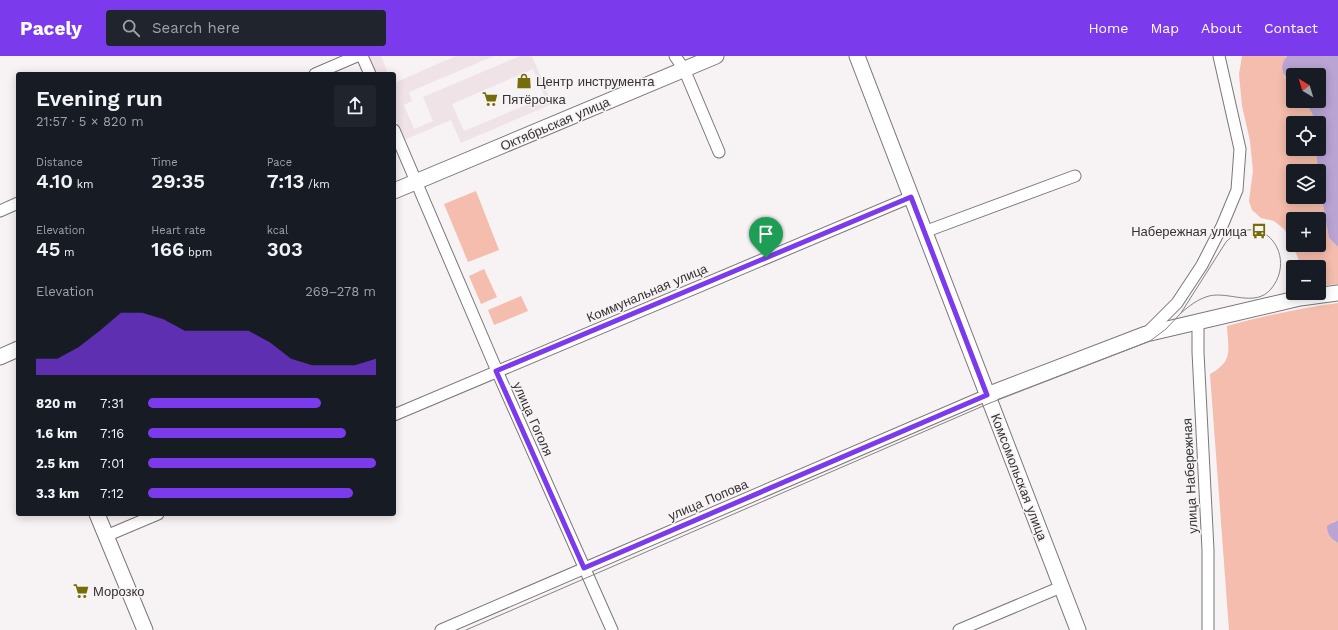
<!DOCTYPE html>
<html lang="en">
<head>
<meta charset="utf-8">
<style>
	:root { --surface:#171b24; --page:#20242c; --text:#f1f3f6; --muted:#9ea1a6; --accent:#7c3aed }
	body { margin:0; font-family:"Work Sans",sans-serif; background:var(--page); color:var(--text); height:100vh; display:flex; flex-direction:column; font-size:15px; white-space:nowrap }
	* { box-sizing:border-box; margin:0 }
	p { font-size:13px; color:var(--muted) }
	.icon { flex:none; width:22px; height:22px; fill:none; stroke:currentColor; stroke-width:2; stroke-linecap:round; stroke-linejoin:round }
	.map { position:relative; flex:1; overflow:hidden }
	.side { position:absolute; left:16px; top:16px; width:380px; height:444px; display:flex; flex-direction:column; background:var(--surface); border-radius:4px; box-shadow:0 2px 10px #0003 }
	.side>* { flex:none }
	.needle { width:26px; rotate:322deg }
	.controls { position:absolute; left:1286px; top:12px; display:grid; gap:8px }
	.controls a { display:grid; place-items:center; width:40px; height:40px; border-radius:4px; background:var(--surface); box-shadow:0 2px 10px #0003; font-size:20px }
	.pin { position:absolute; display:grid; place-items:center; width:34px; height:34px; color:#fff; margin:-41px -17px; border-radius:50% 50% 50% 0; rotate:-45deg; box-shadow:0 0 4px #0007 }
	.pin .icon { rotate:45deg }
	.round { display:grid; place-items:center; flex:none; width:42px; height:42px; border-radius:4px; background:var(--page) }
	.overview { display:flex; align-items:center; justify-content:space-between; height:68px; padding:0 20px }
	h1 { font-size:22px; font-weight:600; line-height:30px }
	.stats { display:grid; grid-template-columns:repeat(3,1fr); gap:6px; height:68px; padding:4px 20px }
	.stats div { display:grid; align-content:center }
	.stats b { font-size:20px; font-weight:600 }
	.stats small { font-size:11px; font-weight:400 }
	.stats p { font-size:11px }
	.chart { height:112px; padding:8px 20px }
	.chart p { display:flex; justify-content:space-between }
	.chart svg { width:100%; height:72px; margin-top:4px; fill:var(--accent); opacity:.7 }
	ul { padding:0 20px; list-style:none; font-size:13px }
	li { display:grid; grid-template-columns:64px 48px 1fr; align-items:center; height:30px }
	li i { height:10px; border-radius:5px; background:var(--accent) }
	header { display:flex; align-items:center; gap:24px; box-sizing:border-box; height:56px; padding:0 20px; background:var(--accent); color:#fff }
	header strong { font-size:19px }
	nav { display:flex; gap:22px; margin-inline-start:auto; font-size:14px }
	.search { width:280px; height:36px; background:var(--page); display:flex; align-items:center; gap:10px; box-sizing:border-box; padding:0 14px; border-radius:4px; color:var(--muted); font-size:15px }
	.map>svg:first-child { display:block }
	.built { fill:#f0e3e8; fill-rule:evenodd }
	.green { fill:#f4bdad }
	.water { fill:#b9a4d3 }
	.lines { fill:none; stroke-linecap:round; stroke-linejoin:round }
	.street-casing { stroke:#7b7778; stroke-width:13 }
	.secondary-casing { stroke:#7b7778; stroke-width:17 }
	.street { stroke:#fff; stroke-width:11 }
	.secondary { stroke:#fff; stroke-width:15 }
	.tram { stroke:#878486; stroke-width:1 }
	.route-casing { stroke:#fff; stroke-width:8 }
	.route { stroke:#7c3aed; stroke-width:5 }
	.labels { text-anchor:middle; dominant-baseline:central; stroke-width:3; stroke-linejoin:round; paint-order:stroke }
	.poi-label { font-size:13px; fill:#343233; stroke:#f7f2f4; text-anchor:start }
	.street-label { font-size:13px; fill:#343233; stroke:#f7f2f4 }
</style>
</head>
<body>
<header>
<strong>Pacely</strong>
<div class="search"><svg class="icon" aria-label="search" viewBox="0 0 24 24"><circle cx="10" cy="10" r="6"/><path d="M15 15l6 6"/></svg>Search here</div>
<nav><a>Home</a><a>Map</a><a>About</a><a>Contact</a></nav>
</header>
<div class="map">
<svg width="1338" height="574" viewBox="0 0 1338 574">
	<rect width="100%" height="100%" fill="#f7f2f4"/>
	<g class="built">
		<polygon points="369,0 381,0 388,18 376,18"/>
		<path d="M456 0H494L409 36 412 45 404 49 414 73 433 65 423 41 520 0H532L552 48 461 87 451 64 404 84 394 60V27ZM533 13 545 41 464 75 452 48Z"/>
	</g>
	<g class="green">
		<polygon points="1242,0 1287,0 1285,2 1284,20 1293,31 1293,45 1304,45 1312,57 1314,67 1293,67 1293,93 1316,93 1318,115 1293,115 1293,141 1319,141 1319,122 1329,182 1338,191 1338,228 1319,230 1319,211 1300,211 1299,205 1293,189 1319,189 1319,163 1293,163 1293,189 1284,173 1274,165 1261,162 1252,154 1249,145 1253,115 1250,85 1242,50 1239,18"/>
		<polygon points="476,135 499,194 468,206 444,148"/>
		<polygon points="484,213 497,241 481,248 469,220"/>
		<polygon points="521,240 528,255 494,269 488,254"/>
		<path d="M1338 247V464L1333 466 1334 485 1338 487V574H1229L1210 318C1234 305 1228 294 1227 270 1264 260 1300 252 1338 247Z"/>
	</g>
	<g class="water">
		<path d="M1287 0H1338V191L1329 182 1319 127 1316 93H1319V67H1314L1312 57 1304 45H1319V19H1293V31C1285 21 1277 12 1287 0Z"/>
		<path d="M1338 464V487C1331 483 1327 478 1327 470Z"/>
	</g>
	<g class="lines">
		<defs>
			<g id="street">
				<polyline points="362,0 370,18"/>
				<polyline points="675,0 684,13 719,96"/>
				<polyline points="315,18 357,0"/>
				<polyline points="394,74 497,315 612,574"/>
				<polyline points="0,155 18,147"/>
				<polyline points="924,176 1075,120"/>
				<polyline points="1198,265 1198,296 1208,494 1208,574"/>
				<polyline points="1146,278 1177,247 1202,209 1222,170 1237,134 1240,93 1219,0"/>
				<polyline points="394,359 911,141"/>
				<polyline points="106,480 158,458"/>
				<polyline points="441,574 987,339"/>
				<polyline points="959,574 1061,531"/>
			</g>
			<g id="secondary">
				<polyline points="857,0 1078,574"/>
				<polyline points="394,135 716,0"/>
				<polyline points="0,301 18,293"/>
				<polyline points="987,339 1146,278 1300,242 1338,237"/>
				<polyline points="97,458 145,574"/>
			</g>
		</defs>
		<use href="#street" class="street-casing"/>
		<use href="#secondary" class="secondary-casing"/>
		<use href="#street" class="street"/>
		<use href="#secondary" class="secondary"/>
		<path class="tram" d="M466 574 990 347 1150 285 1166 273 1181 257 1226 186C1260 151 1299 199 1271 233 1255 252 1229 235 1209 240 1198 243 1189 250 1181 257"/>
	</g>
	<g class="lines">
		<defs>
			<polygon id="route" points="911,141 987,339 584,512 496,315"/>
		</defs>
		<use href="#route" class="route-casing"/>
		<use href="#route" class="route"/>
	</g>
	<defs>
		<symbol id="shop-bare" viewBox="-9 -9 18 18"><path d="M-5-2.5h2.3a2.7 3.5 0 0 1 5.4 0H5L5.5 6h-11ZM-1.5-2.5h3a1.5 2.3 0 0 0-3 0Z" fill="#746d0a" stroke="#f7f2f4" stroke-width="2.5" paint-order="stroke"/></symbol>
		<symbol id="supermarket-bare" viewBox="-9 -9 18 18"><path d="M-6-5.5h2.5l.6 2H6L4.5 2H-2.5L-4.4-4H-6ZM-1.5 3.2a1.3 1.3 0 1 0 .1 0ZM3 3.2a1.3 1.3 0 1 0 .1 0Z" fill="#746d0a" stroke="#f7f2f4" stroke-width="2.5" paint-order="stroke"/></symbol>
		<symbol id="bus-bare" viewBox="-9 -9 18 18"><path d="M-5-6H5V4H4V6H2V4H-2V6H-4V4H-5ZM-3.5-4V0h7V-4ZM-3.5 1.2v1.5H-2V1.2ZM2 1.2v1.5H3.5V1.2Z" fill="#746d0a" stroke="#f7f2f4" stroke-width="2.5" paint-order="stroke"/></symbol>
	</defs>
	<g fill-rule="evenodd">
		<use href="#shop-bare" x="513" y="14" width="22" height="22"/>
		<use href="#supermarket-bare" x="479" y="32" width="22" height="22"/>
		<use href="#bus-bare" x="1248" y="164" width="22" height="22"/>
		<use href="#supermarket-bare" x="70" y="524" width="22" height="22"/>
	</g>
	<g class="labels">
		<g class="poi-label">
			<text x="536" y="25">Центр инструмента</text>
			<text x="502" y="43">Пятёрочка</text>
			<text x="1247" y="175" text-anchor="end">Набережная улица</text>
			<text x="93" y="535">Морозко</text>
		</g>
		<g class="street-label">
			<text transform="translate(555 68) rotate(-23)">Октябрьская улица</text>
			<text transform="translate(647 237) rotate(-23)">Коммунальная улица</text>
			<text transform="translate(533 363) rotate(66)">улица Гоголя</text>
			<text transform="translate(1190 420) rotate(-93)">улица Набережная</text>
			<text transform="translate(1019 421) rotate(69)">Комсомольская улица</text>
			<text transform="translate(708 444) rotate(-23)">улица Попова</text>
		</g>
	</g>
</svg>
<div class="controls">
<a><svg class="needle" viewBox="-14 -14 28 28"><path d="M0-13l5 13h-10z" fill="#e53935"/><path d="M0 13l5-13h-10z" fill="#9ea1a6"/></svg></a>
<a><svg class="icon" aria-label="locate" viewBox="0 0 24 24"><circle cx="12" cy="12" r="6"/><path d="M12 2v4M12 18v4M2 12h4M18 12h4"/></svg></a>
<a><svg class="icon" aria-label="layers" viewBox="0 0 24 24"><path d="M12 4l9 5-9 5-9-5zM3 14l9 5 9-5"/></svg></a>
<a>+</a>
<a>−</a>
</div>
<div class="pin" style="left:766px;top:202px;background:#1e9e55"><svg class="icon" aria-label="arrive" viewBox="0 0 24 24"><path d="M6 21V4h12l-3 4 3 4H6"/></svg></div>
<section class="side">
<div class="overview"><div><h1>Evening run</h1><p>21:57 · 5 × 820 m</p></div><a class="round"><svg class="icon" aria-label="share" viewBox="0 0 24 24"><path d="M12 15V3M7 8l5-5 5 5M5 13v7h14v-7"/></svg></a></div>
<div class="stats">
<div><p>Distance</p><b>4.10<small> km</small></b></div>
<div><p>Time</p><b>29:35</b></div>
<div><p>Pace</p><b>7:13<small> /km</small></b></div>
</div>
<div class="stats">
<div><p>Elevation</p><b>45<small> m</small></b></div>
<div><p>Heart rate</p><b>166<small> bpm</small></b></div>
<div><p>kcal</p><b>303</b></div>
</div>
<div class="chart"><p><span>Elevation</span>269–278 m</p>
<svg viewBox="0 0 160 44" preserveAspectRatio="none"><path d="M0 44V34L10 34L20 27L30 17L40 6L50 6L60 10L70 17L80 17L90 17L100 17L110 24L120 34L130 38L140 38L150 38L160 34V44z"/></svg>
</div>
<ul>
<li><b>820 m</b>7:31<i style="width:76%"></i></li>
<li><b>1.6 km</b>7:16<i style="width:87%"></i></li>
<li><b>2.5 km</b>7:01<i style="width:100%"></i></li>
<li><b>3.3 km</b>7:12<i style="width:90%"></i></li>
</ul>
</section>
</div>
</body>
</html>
